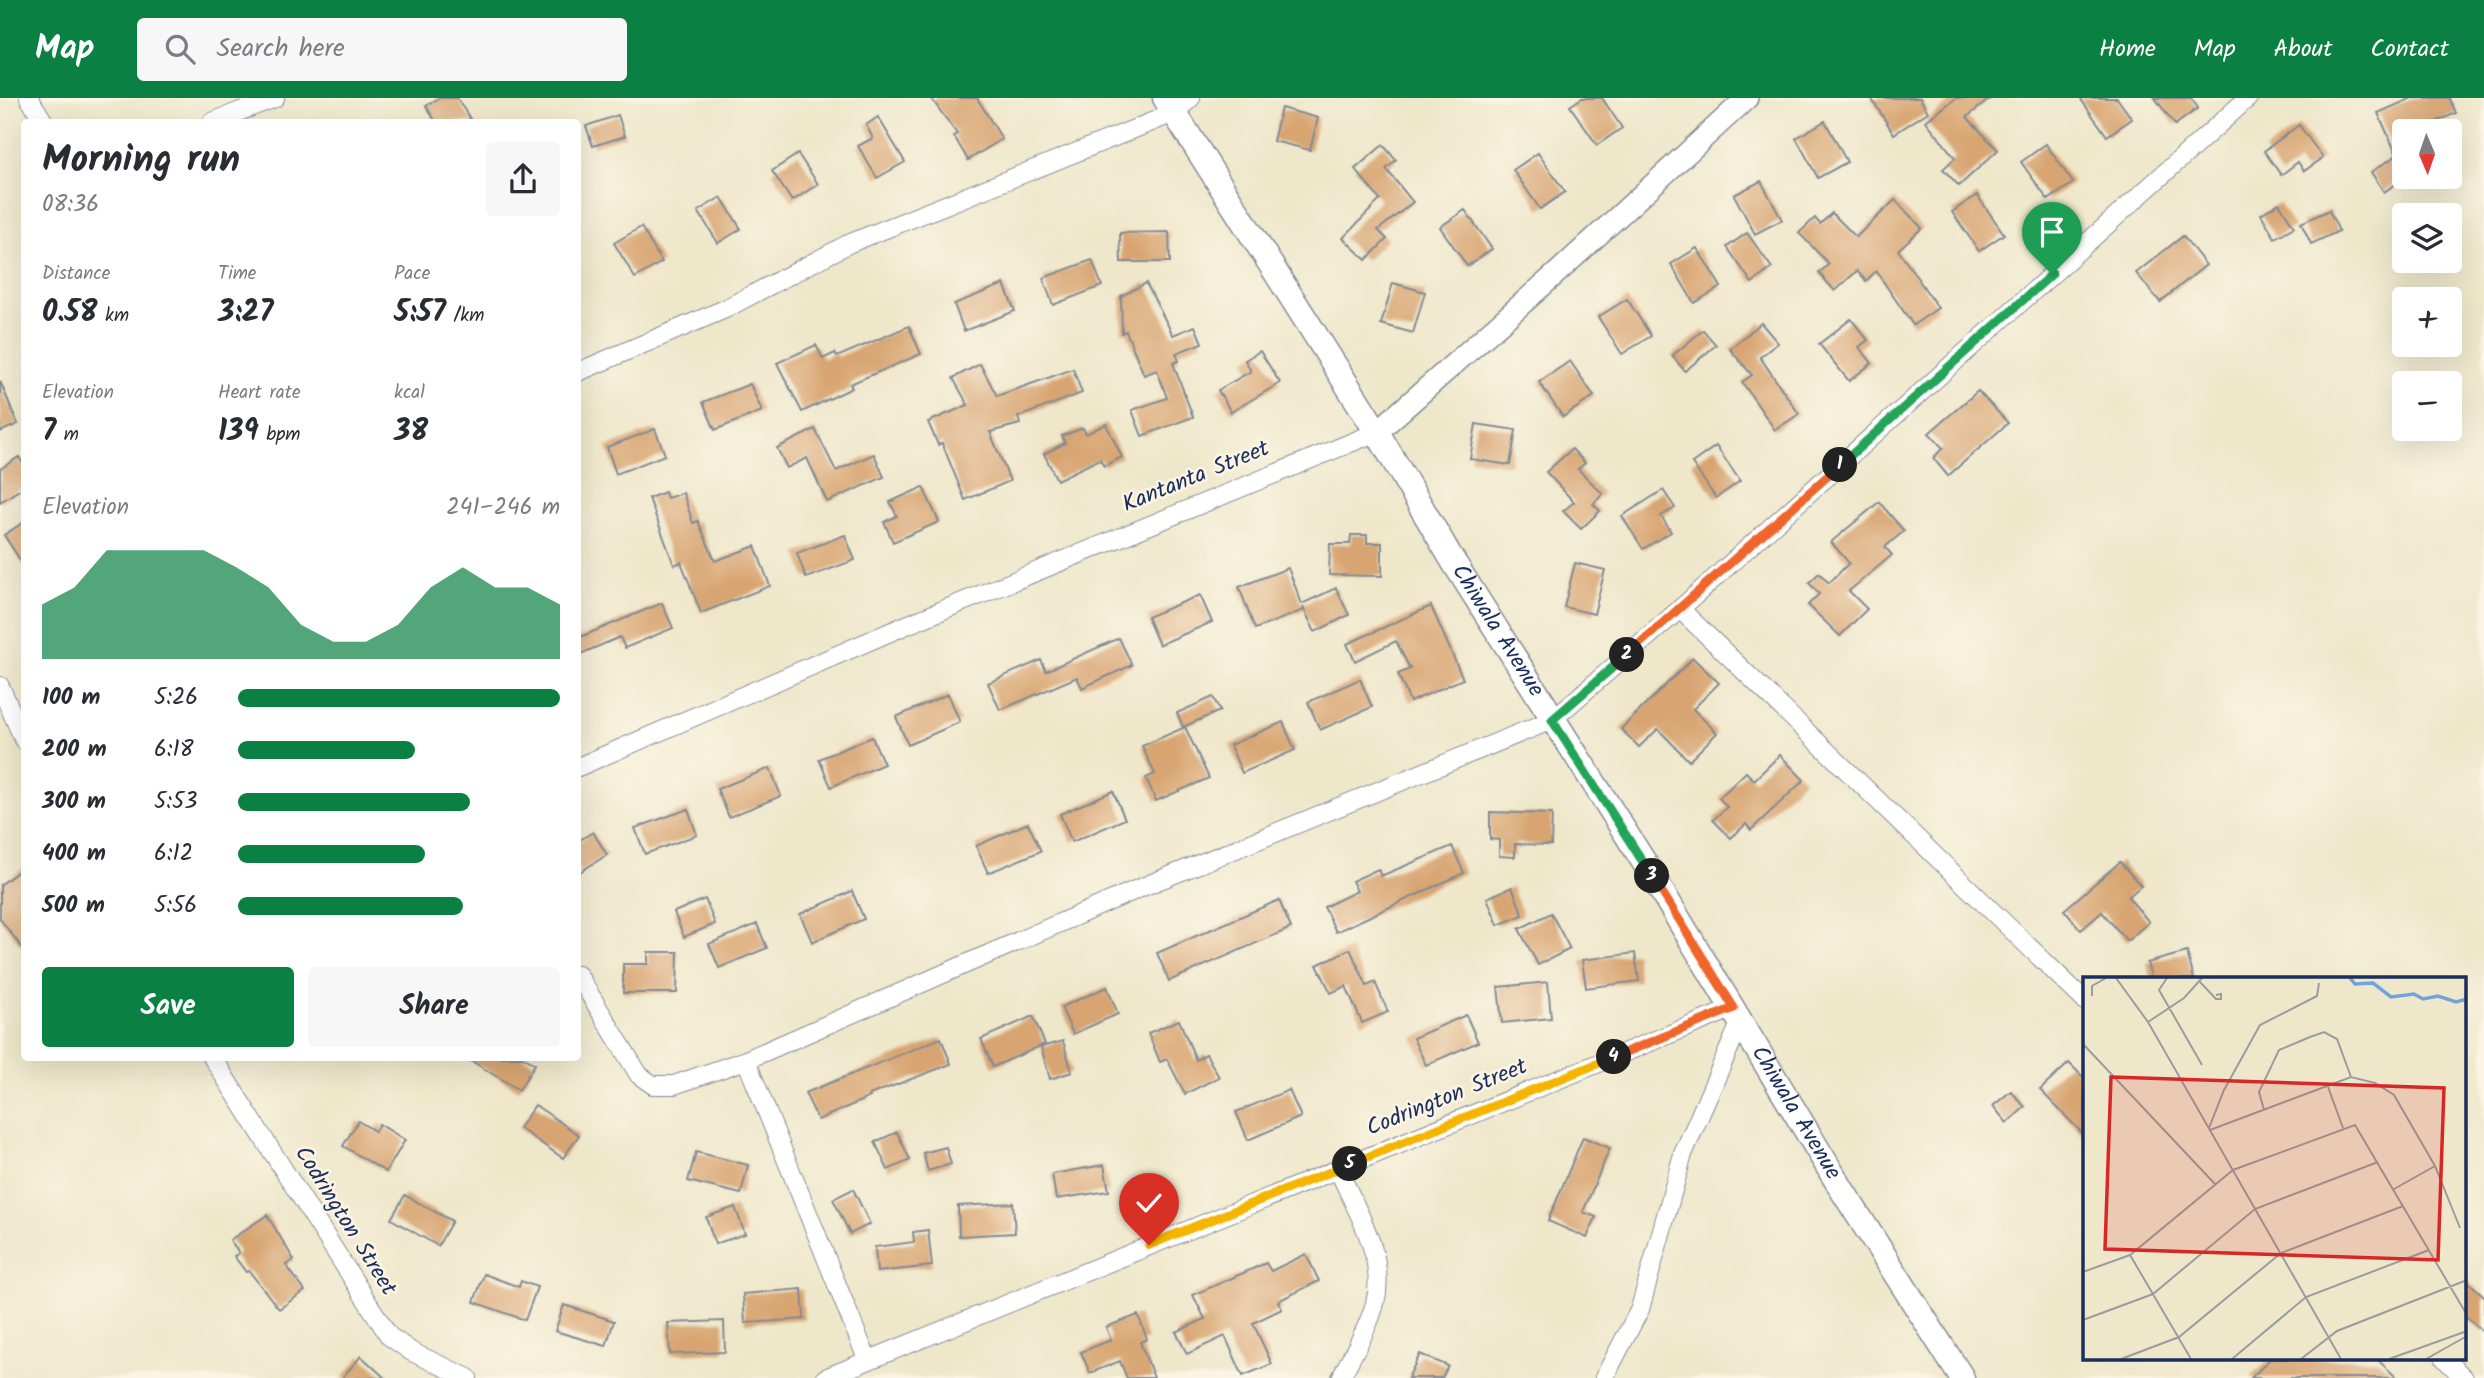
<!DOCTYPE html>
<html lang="en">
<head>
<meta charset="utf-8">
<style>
	:root { --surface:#fff; --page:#f7f7f7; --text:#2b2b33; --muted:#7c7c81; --accent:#0b8043 }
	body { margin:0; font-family:Kalam,sans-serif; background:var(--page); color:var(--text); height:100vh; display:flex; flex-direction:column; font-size:26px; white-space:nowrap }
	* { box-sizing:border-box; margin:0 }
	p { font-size:23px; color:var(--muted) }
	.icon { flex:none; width:38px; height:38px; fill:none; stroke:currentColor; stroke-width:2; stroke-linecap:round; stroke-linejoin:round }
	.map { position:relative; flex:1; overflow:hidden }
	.sheet { position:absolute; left:21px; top:21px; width:560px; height:942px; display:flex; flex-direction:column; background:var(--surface); border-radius:7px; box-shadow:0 7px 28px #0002 }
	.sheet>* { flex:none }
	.needle { width:46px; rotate:178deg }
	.buttons { position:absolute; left:2392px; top:21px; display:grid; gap:14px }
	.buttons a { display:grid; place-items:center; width:70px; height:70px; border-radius:7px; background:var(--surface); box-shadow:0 7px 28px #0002; font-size:35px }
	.pin { position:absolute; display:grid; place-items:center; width:60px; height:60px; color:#fff; margin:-72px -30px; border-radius:50% 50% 50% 0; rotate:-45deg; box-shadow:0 0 7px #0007 }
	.pin .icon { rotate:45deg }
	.km { position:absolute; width:35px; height:35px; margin:-18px; border-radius:50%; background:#222; color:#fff; font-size:19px; line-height:35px; text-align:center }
	.round { display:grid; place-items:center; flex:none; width:74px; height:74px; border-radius:7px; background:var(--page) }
	.summary { display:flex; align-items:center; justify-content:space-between; height:119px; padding:0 21px }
	h1 { font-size:38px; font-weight:800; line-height:52px }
	.figures { display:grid; grid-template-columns:repeat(3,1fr); gap:10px; height:119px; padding:7px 21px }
	.figures div { display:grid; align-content:center }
	.figures b { font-size:30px; font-weight:800 }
	.figures small { font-size:19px; font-weight:400 }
	.figures p { font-size:19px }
	.chart { height:196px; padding:14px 21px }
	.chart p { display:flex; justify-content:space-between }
	.chart svg { width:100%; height:126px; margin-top:7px; fill:var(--accent); opacity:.7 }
	.primary-button { display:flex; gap:14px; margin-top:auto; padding:14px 21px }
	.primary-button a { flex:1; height:80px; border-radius:7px; background:var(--accent); color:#fff; font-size:28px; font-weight:800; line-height:80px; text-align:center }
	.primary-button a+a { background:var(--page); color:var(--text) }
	ul { padding:0 21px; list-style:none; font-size:23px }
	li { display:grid; grid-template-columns:112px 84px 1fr; align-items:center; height:52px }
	li i { height:18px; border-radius:9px; background:var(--accent) }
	header { display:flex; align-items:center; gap:42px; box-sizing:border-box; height:98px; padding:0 35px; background:var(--accent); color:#fff }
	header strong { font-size:33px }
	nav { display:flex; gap:38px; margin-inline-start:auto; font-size:24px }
	.search { width:490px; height:63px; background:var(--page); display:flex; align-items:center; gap:18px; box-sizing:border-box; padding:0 24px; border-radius:7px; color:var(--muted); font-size:26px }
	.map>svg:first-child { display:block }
	.building { fill:#d8a572 }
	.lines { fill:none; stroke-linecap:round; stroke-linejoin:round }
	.minor-casing { stroke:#848b94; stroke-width:20 }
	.tertiary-casing { stroke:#848b94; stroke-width:24 }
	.secondary-casing { stroke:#848b94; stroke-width:27 }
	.minor { stroke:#fff; stroke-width:18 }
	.tertiary { stroke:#fff; stroke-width:21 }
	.secondary { stroke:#fff; stroke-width:24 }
	.split-1-casing { stroke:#fff; stroke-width:14 }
	.split-2-casing { stroke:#fff; stroke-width:14 }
	.split-3-casing { stroke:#fff; stroke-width:14 }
	.split-4-casing { stroke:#fff; stroke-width:14 }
	.split-5-casing { stroke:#fff; stroke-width:14 }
	.split-6-casing { stroke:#fff; stroke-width:14 }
	.split-1 { stroke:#22a559; stroke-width:9 }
	.split-2 { stroke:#f0652b; stroke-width:9 }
	.split-3 { stroke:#22a559; stroke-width:9 }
	.split-4 { stroke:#f0652b; stroke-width:9 }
	.split-5 { stroke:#f5b400; stroke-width:9 }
	.split-6 { stroke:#f5b400; stroke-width:9 }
	.labels { text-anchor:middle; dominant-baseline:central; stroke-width:5; stroke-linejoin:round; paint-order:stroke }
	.street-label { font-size:23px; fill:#1b2f5e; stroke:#fcf5e5 }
	.inset-river { fill:none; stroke:#73a3dd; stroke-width:3.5 }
	.inset-road { fill:none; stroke:#9a9d9f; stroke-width:2 }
	.view { fill:#d62828; fill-opacity:0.15; stroke:#d62828; stroke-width:3.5 }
	.inset-edge { fill:none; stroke:#1b2f5e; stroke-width:3.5 }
</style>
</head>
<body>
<header>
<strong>Map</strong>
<div class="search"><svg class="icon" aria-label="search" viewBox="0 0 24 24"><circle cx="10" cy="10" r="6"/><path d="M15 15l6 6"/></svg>Search here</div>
<nav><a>Home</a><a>Map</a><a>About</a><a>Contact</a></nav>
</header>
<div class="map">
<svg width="2484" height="1280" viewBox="0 0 2484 1280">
	<rect width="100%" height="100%" fill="#fcf5e5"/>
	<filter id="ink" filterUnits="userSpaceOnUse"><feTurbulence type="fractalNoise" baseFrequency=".0143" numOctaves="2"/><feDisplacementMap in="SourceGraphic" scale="14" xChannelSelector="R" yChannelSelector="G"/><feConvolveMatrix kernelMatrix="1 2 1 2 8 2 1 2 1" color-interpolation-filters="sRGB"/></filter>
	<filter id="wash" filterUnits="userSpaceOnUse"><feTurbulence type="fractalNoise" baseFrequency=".00686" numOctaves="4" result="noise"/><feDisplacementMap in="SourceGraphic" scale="28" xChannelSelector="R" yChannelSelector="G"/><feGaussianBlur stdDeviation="1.57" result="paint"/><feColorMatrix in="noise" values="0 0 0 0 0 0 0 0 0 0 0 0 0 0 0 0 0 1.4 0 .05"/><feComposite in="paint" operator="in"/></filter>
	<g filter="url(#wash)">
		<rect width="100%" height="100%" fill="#eee7ca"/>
		<g id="blocks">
			<g class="building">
				<polygon points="439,0 457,0 472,24 436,24 426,8"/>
				<polygon points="931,0 977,0 1002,41 968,62 954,38 957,36"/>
				<polygon points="1582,0 1602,0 1622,30 1597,47 1570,8"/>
				<polygon points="1871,0 1920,0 1928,14 1894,36"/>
				<polygon points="1956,0 1991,0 1967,19 1998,52 1959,88 1943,71 1955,60 1926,23"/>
				<polygon points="2080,0 2117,0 2132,21 2107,38"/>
				<polygon points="2155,0 2191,0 2198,10 2175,27"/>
				<polygon points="2412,0 2449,0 2456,15 2416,33 2404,33 2404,80 2384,94 2371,74 2397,57 2378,15"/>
				<polygon points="1281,10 1318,20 1310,52 1273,43"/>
				<polygon points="618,17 625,38 593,48 586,28"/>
				<polygon points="878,19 905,64 877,80 858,48 873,40 866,27"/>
				<polygon points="1825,23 1847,64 1818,80 1796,40"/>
				<polygon points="2299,27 2323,60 2304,73 2298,64 2281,77 2264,53"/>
				<polygon points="2046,46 2073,85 2048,102 2021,64"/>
				<polygon points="1383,47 1396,62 1386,71 1413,104 1378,132 1387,141 1366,162 1343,140 1380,102 1355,71"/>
				<polygon points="1538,55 1565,94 1540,111 1513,72"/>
				<polygon points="798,56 818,86 792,103 772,73"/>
				<polygon points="1761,83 1782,122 1755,136 1734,97"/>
				<polygon points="1977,97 2004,136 1979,153 1952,114"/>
				<polygon points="721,99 741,131 718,145 698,113"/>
				<polygon points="1895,102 1922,130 1898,152 1938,210 1913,227 1876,173 1866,183 1857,173 1835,193 1819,175 1829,166 1799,135 1815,120 1820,126 1832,115 1856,139"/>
				<polygon points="2279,105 2294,129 2275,140 2261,116"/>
				<polygon points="1465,112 1492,151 1467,168 1440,129"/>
				<polygon points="2329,112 2339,133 2311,146 2301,125"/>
				<polygon points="641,129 662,164 635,180 614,145"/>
				<polygon points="1169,134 1170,164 1121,164 1120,135"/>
				<polygon points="1747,135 1772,170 1752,185 1727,149"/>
				<polygon points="2183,138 2206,167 2160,204 2136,175"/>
				<polygon points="1697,150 1721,189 1694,205 1671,166"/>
				<polygon points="1092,162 1102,188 1053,207 1043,180"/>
				<polygon points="1146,185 1173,237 1195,228 1202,245 1176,255 1179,263 1173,265 1193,319 1142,338 1132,312 1167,300 1157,272 1144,277 1126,233 1122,235 1121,198"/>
				<polygon points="1393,185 1425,194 1413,235 1381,226"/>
				<polygon points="1004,186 1015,213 964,233 954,206"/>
				<polygon points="1627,201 1651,238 1622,256 1598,219"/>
				<polygon points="1851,221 1868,242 1859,249 1872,265 1849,283 1819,246"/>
				<polygon points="1761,225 1778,245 1760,259 1799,316 1775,332 1742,284 1752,277 1730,251"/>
				<polygon points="909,228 921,256 850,286 852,290 802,314 777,265 816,247 823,261 835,255 837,259"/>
				<polygon points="1703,232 1716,247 1685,273 1672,258"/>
				<polygon points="1260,253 1280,285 1231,314 1218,292 1251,273 1245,262"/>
				<polygon points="1570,263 1594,298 1563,319 1539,284"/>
				<polygon points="980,266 997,298 1073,271 1082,295 1018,319 1020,326 990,334 1010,383 965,402 942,345 938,347 928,324 968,307 953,280"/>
				<polygon points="0,283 18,326 0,334"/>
				<polygon points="750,286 762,313 715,332 703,304"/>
				<polygon points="1978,293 2008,325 1948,378 1933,360 1943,350 1929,335"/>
				<polygon points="1106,326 1122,359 1104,368 1100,361 1057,382 1044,356 1065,345 1062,338 1083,330 1086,336"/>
				<polygon points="1476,326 1516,332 1510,367 1470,361"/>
				<polygon points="655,331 665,357 616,376 607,349"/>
				<polygon points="815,331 836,373 874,356 884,379 827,404 807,360 787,370 777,350"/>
				<polygon points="1716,348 1740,383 1716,400 1692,365"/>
				<polygon points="1572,351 1585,365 1578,371 1603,396 1593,406 1600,413 1581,431 1563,413 1574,404 1546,374"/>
				<polygon points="19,359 24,367 24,389 0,404 0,371"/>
				<polygon points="923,389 939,424 893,444 884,424 897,418 890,404"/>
				<polygon points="1663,392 1675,410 1661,418 1671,434 1643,451 1622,418"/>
				<polygon points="665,394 667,400 683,395 693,425 698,423 715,463 755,448 770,488 701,515 681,464 674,467 649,400"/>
				<polygon points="1879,404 1904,433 1885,449 1892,457 1849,493 1867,511 1840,538 1808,507 1819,496 1809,485 1819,475 1829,485 1849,465 1831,444"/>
				<polygon points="24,424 24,468 4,437"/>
				<polygon points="845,437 855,462 806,480 797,455"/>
				<polygon points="1351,437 1367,437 1367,445 1382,445 1382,478 1329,477 1330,446 1350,446"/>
				<polygon points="1575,465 1605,472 1594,516 1564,509"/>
				<polygon points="1288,470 1302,506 1336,490 1349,517 1315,534 1303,509 1304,512 1255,531 1239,489"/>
				<polygon points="1200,497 1212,524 1159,547 1147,519"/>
				<polygon points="662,505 673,530 625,550 620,539 578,557 578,540"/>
				<polygon points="1431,508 1463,581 1410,604 1398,576 1410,571 1396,543 1355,563 1347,546"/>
				<polygon points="1119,540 1132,567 1082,590 1077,579 1000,612 988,585 1041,562 1046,573"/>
				<polygon points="1693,560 1719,585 1693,611 1717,635 1689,663 1658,631 1639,649 1621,631"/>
				<polygon points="1360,581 1372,609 1320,632 1308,604"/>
				<polygon points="948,596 960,624 908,647 896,619"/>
				<polygon points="1213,599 1220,613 1183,629 1177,615"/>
				<polygon points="1283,624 1295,652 1242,675 1230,647"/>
				<polygon points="1185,629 1209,680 1156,703 1146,680 1155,676 1142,648"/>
				<polygon points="872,639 884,666 831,689 819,661"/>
				<polygon points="1780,657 1804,682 1751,732 1746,726 1731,740 1713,722 1727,709 1719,700 1746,674 1754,682"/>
				<polygon points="770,670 781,698 729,719 717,691"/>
				<polygon points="1113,693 1125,721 1072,744 1060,716"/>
				<polygon points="688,711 697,737 645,756 635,730"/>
				<polygon points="1490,714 1552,716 1551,747 1515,746 1515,759 1499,758 1499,742 1490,741"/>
				<polygon points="1028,725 1041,753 988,775 976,748"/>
				<polygon points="593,734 607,757 578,775 578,743"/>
				<polygon points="1452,748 1464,775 1336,834 1324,809 1357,793 1352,783 1378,771 1381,778"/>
				<polygon points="2120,764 2141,788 2128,799 2149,824 2127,843 2102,814 2081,832 2064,812"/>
				<polygon points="24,769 24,852 0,821 0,787"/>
				<polygon points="1512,789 1523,817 1498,827 1487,800"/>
				<polygon points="852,793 864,821 812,844 800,816"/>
				<polygon points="705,801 715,826 684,839 674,814"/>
				<polygon points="1279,802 1291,830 1169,883 1157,855"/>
				<polygon points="1551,815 1570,851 1538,867 1519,831"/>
				<polygon points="757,826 767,850 719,870 709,846"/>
				<polygon points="1350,851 1367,888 1375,884 1388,914 1362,925 1346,888 1331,895 1317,867"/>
				<polygon points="648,854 678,854 677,895 623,895 623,866 648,866"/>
				<polygon points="2187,854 2194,881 2152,881 2147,865"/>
				<polygon points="1635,855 1639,883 1586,890 1582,862"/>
				<polygon points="1548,884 1551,920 1502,925 1498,889"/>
				<polygon points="1107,889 1118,916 1073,936 1061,909"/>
				<polygon points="1466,917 1478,944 1426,967 1413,940"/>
				<polygon points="1033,918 1045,946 993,969 981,941"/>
				<polygon points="1179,922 1196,962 1206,956 1219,979 1185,996 1167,961 1160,964 1148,935"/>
				<polygon points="941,940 951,966 869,997 870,999 818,1022 805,995"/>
				<polygon points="1063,943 1072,974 1050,981 1041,949"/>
				<polygon points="465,959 523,959 535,966 519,992"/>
				<polygon points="2069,965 2085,981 2085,1038 2040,992"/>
				<polygon points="1289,992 1301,1019 1248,1042 1236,1014"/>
				<polygon points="2011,993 2025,1009 2007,1025 1993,1008"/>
				<polygon points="535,1007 579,1037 563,1060 519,1030"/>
				<polygon points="358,1023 375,1033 379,1026 405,1042 386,1074 343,1048"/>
				<polygon points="897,1034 910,1062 888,1072 875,1044"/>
				<polygon points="1583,1039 1610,1050 1583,1114 1596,1119 1587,1140 1548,1123"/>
				<polygon points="946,1049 951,1066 928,1073 923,1055"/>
				<polygon points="696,1054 748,1067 741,1096 688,1083"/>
				<polygon points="1104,1067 1109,1093 1056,1101 1052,1076"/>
				<polygon points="853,1091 870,1126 850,1136 833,1101"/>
				<polygon points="405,1097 452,1123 438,1148 391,1121"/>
				<polygon points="1013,1105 1015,1135 959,1138 958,1108"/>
				<polygon points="735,1109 745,1136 715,1146 706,1119"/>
				<polygon points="267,1117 294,1162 286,1167 305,1193 279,1211 249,1173 246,1174 234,1158 239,1155 230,1142"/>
				<polygon points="928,1132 932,1168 877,1174 875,1149 914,1144 913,1134"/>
				<polygon points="1306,1156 1319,1183 1278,1203 1282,1211 1253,1225 1272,1266 1243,1278 1225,1238 1187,1256 1176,1234 1205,1221 1193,1197 1266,1165 1271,1173"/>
				<polygon points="484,1176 519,1189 521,1183 537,1189 525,1222 474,1204"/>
				<polygon points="2465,1181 2484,1198 2484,1235 2465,1218"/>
				<polygon points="802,1191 804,1221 745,1225 743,1196"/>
				<polygon points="564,1207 614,1223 606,1248 555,1233"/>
				<polygon points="1138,1217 1147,1241 1140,1244 1154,1280 1127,1280 1120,1263 1090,1275 1081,1254 1111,1242 1106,1229"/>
				<polygon points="724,1223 725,1254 670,1256 668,1225"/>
				<polygon points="1420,1256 1448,1268 1442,1280 1408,1280"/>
				<polygon points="361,1258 385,1280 342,1280"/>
				<polygon points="2270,1261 2377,1261 2397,1280 2251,1280"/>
			</g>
		</g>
	</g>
	<g filter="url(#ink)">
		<use href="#blocks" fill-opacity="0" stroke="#848b94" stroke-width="2"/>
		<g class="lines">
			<defs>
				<g id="minor">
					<polyline points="29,0 44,24"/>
					<polyline points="212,24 275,0"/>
					<polyline points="578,274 725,211 848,146 1174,15 1191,0"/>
					<polyline points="1680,511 2085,903"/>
					<polyline points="0,588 24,642"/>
					<polyline points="578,669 904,528 1377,334"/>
					<polyline points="578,877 639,977 653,987 674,987 746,962 1140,790 1552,622 1680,511 2248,0"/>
					<polyline points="212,959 389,1238 412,1254 468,1280"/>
					<polyline points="746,962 867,1261"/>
					<path d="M1338 1071C1356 1112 1387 1159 1375 1205 1369 1230 1352 1256 1341 1280"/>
					<polyline points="2445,1261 2464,1280"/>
					<polyline points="825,1280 1734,910"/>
					<polyline points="1604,1280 1640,1211 1683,1056 1741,923"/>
				</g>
				<polyline id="tertiary" points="1377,334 1559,173 1747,0"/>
				<g id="secondary">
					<path id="s1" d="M1165 0 1377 334 1453 463 1644 764 1844 1095 1962 1280"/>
				</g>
			</defs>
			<use href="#minor" class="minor-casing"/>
			<use href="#tertiary" class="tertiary-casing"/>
			<use href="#secondary" class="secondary-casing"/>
			<use href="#minor" class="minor"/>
			<use href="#tertiary" class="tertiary"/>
			<use href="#secondary" class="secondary"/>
		</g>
	</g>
	<g class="lines" filter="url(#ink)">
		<defs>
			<polyline id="split-1" points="1840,367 2052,176"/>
			<polyline id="split-2" points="1627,557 1840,367"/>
			<polyline id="split-3" points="1627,557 1552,622 1652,778"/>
			<polyline id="split-4" points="1614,959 1734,910 1652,778"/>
			<polyline id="split-5" points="1350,1066 1614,959"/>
			<polyline id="split-6" points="1149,1147 1350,1066"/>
		</defs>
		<use href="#split-1" class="split-1-casing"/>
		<use href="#split-2" class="split-2-casing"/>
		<use href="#split-3" class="split-3-casing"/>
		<use href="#split-4" class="split-4-casing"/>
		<use href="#split-5" class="split-5-casing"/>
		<use href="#split-6" class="split-6-casing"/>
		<use href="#split-1" class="split-1"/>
		<use href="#split-2" class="split-2"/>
		<use href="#split-3" class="split-3"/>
		<use href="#split-4" class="split-4"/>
		<use href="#split-5" class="split-5"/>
		<use href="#split-6" class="split-6"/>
	</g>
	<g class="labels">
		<g class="street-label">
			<text transform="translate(1196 379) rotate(-22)">Kantanta Street</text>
			<text stroke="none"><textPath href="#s1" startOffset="628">Chiwala Avenue</textPath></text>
			<text transform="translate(1447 1000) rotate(-22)">Codrington Street</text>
			<text stroke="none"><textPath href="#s1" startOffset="1195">Chiwala Avenue</textPath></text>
			<text transform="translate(345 1123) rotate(58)">Codrington Street</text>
		</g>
	</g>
	<g transform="translate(2083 879)">
		<rect width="383" height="383" fill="#eee7ca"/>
		<path class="inset-river" d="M267 1 272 7 290 6 308 20 331 17 340 22 355 19 373 25 384 22"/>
		<path class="inset-road" d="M33 1 65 45 258 382M84 1 76 13 119 88M117 5 133 22H138V17L133 18M9 19V9L23 1M65 45 101 21 119 1M0 67 132 207M245 110 260 151M181 133 176 115 196 73 227 60 241 55 254 62 268 100M126 151 141 113 177 48 234 19 236 6M127 153 268 100 292 106 311 118 352 189 377 251M311 212 352 189M47 278 108 382M0 295 47 278 150 193 272 148 384 338M0 343 70 317 172 232 295 185M38 382 96 360 198 276 320 229M149 382 223 320 346 273M218 382 254 354 384 303M306 382 384 354M343 382 384 359"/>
		<path class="view" d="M28 100 361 111 355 283 22 272Z"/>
		<rect width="383" height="383" class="inset-edge"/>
	</g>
</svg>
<div class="buttons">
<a><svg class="needle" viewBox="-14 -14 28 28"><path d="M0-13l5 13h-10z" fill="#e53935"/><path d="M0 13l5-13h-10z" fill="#7c7c81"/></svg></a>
<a><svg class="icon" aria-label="layers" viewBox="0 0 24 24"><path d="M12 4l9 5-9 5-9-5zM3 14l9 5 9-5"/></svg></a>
<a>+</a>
<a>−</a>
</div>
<div class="pin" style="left:2052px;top:176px;background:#1e9e55"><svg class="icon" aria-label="arrive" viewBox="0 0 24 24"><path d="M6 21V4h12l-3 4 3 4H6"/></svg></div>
<div class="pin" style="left:1149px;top:1147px;background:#d93025"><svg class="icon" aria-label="check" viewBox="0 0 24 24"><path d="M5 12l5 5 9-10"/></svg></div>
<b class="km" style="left:1840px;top:367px">1</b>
<b class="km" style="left:1627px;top:557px">2</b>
<b class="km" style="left:1652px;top:778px">3</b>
<b class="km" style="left:1614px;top:959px">4</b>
<b class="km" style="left:1350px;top:1066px">5</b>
<section class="sheet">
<div class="summary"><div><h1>Morning run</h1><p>08:36</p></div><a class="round"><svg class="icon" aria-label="share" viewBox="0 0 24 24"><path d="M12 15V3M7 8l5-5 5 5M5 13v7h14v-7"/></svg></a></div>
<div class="figures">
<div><p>Distance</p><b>0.58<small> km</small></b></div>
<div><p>Time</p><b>3:27</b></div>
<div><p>Pace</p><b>5:57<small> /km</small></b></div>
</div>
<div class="figures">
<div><p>Elevation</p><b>7<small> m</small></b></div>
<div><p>Heart rate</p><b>139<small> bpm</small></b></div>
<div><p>kcal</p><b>38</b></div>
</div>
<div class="chart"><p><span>Elevation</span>241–246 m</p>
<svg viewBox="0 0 160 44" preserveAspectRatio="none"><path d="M0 44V25L10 19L20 6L30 6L40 6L50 6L60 12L70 19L80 32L90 38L100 38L110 32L120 19L130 12L140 19L150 19L160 25V44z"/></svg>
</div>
<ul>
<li><b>100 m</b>5:26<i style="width:100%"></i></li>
<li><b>200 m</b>6:18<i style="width:55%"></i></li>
<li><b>300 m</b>5:53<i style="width:72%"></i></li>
<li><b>400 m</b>6:12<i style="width:58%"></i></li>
<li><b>500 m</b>5:56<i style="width:70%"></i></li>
</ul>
<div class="primary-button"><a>Save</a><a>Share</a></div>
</section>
</div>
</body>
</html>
